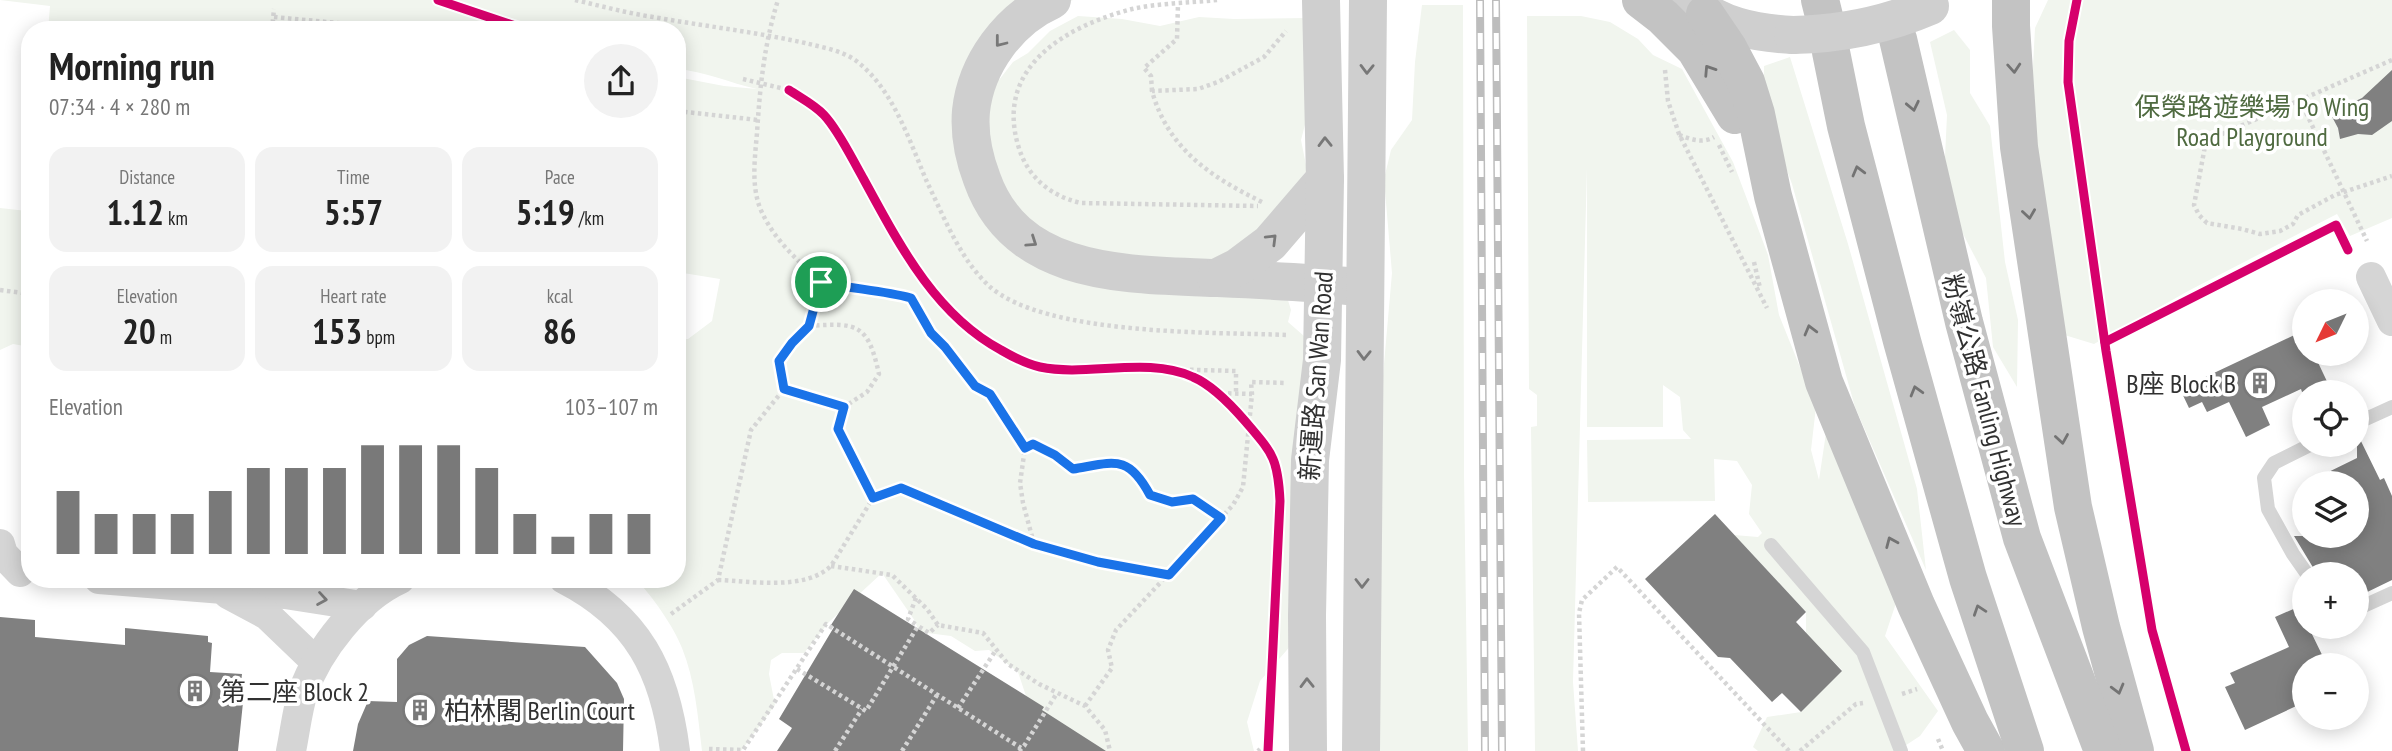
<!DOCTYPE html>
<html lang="en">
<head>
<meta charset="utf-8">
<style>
	:root { --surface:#fff; --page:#f2f2f2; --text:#222; --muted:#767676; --accent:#797979 }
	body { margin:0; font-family:"PT Sans Narrow","Noto Sans SC",sans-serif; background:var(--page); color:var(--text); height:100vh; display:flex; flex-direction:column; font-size:26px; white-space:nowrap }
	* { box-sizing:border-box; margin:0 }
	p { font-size:23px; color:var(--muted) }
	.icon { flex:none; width:38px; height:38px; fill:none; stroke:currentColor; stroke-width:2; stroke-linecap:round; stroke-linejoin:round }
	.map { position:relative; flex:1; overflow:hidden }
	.side { position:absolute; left:21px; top:21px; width:665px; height:567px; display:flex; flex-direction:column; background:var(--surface); border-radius:28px; box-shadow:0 4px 18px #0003 }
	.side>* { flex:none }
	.needle { width:46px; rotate:227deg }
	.tools { position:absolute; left:2292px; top:289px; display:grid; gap:14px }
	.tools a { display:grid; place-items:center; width:77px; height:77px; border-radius:50%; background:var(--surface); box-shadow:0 4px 18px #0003; font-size:35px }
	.pin { position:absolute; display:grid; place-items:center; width:60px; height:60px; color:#fff; margin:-30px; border:4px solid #fff; border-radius:50%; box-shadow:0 2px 7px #0007 }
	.round { display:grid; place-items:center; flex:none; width:74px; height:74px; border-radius:37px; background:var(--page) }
	.overview { display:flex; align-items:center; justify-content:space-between; height:119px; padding:0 28px }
	h1 { font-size:38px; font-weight:800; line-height:52px }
	.stats { display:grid; grid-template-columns:repeat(3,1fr); gap:10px; height:119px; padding:7px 28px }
	.stats div { display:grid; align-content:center; border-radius:18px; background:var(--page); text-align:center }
	.stats b { font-size:35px; font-weight:800 }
	.stats small { font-size:19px; font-weight:400 }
	.stats p { font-size:19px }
	.chart { height:196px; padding:14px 28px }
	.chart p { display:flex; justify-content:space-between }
	.chart svg { width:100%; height:126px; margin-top:7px; stroke:var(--accent); stroke-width:6 }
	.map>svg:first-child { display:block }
	.green { fill:#f1f5ee }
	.building { fill:#808080 }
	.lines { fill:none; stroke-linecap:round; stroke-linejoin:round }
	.path { stroke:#d5d5d5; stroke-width:4.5; stroke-dasharray:3.5 3.5; stroke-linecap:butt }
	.lane { stroke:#d5d5d5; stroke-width:14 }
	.street { stroke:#d5d5d5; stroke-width:30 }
	.secondary { stroke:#cfcfcf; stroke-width:38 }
	.highway { stroke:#c3c3c3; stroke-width:38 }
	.rail-casing { stroke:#bdbdbd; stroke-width:8 }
	.rail { stroke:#fff; stroke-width:5; stroke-dasharray:16; stroke-linecap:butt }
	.secondary-bridge { stroke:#cfcfcf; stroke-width:38 }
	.cycleway-casing { stroke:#fff; stroke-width:13 }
	.cycleway { stroke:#d6006c; stroke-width:9 }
	.oneway { stroke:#787878 }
	.oneway2 { stroke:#737373 }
	.oneway3 { stroke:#7b7b7b }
	.route-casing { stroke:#fff; stroke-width:14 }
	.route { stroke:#1a73e8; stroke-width:9 }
	.labels { text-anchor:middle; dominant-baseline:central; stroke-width:7; stroke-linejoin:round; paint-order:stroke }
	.park-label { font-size:26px; fill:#4f6a40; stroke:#fff }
	.street-label { font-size:26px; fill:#313131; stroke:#fff }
	.poi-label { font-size:26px; fill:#313131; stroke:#fff; text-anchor:start }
</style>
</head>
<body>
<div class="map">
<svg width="2392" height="751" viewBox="0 0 2392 751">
	<rect width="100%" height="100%" fill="#fff"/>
	<g class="green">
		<path d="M0 0H1073L1036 15 1003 46 999 80 1013 62 1028 53 1050 31 1078 16 1122 19 1160 26 1199 17 1234 19 1307 18 1309 109 1301 140 1307 170 1255 244 1287 297 1291 310 1288 322 1304 336 1299 636 1260 681 1247 722 1254 751H1089L1063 734 1027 699 1018 672 989 650 975 651 951 636 919 632 915 621 882 573 829 622 804 653H782L771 660 769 674 775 705 741 751H702C698 717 695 680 682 648 674 627 652 596 636 579H677V340L688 339 712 321 720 279 677 272V77L724 86 757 89C730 83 704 71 677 69V30H48L50 6Z"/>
		<polygon points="2048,0 2392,0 2392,218 2350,236 2337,214 2190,290 2094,344 2058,333 2039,182 2032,86 2035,28"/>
		<polygon points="1422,5 1463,5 1464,473 1468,751 1379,751 1379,421 1392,273 1384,179 1391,150 1412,120 1415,62"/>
		<polygon points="1527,16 1581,16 1610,22 1638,39 1653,55 1682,69 1733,162 1768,255 1779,315 1816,407 1811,450 1819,480 1826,433 1905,576 1885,636 1938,711 1920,736 1897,751 1758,751 1753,747 1767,717 1801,712 1842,670 1806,634 1806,612 1734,535 1758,537 1762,533 1749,514 1752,485 1737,461 1714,459 1715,501 1588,502 1587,440 1691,439 1683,430 1680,397 1663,385 1663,427 1587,427 1587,168 1573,682 1578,751 1535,751 1531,427 1537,426 1537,395 1529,389"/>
		<polygon points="1954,30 1970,50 1970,93 1990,126 2005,262 2018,320 2017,387 1993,347 1986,278 1949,207 1945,157 1947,115 1930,42"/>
		<polygon points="1790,57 1848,244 1917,489 1926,570 1855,407 1792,184 1764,109 1764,66"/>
		<polygon points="30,186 30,347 13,344 0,350 0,208 27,211"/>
	</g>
	<g class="building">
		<polygon points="2392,70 2392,121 2372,135 2358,134 2340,139 2338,128 2330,113 2362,98"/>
		<polygon points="2305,330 2305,354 2314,354 2332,392 2302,392 2301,389 2262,407 2270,425 2246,437 2229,402 2207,412 2202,402 2189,408 2180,389"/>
		<polygon points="2357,433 2380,480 2384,478 2392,496 2392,580 2357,597 2357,574 2317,574 2294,536 2357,536 2357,483 2306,483 2357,458"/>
		<polygon points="1715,514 1806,612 1796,622 1842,671 1801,712 1782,693 1772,702 1730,658 1718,657 1645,579"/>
		<polygon points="854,589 1044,707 1042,710 1106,751 777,751 792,728 779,719 834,627 831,625"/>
		<polygon points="2305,604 2305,626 2308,626 2327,665 2305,665 2305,702 2245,730 2225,687 2235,683 2230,673 2289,647 2275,617"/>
		<polygon points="0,617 35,620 35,637 125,645 125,628 208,636 208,642 212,643 210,672 242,674 241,683 245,683 238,751 0,751"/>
		<polygon points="427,636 585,647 617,683 624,699 623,751 353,751 358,724 368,701 397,702 397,659 409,645"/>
	</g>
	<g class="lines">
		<g class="path">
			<path d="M575 0C601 6 627 13 653 17 704 26 755 32 805 43 821 47 840 50 855 60 893 88 909 140 927 182 944 217 960 259 989 286 1045 336 1214 332 1289 335"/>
			<path d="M1217 0C1190 3 1159 3 1132 9 1067 26 995 66 1018 145 1027 177 1050 196 1081 203L1258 206"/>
			<polyline points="274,17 412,30"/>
			<polyline points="272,30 274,9"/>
			<polyline points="2392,60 2206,141 2194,205 2199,215 2207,223 2242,229 2260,234 2280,231 2293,224 2298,215 2335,195 2392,176"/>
			<polyline points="1665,70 1668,101 1679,134 1767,308"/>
			<polyline points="743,79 789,90"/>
			<polyline points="1152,91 1151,76 1144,68 1177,39 1178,4"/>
			<polyline points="2300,100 2367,241"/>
			<polyline points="677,111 758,120"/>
			<path d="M1679 135C1691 139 1702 144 1714 137"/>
			<polyline points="1719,145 1732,172"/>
			<path d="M1262 202C1211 177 1168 149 1152 91L1198 89 1218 82 1264 57 1286 31"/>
			<polyline points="1754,262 1760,288"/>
			<path d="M821 282C851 289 881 290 911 298L931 333 945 347 975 386 990 394 1025 448"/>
			<polyline points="0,290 30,294"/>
			<path d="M809 326C859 322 868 325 879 374L867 392 844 407"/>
			<polyline points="1162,369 1236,371 1236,393"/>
			<polyline points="784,389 844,407 838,429 873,498"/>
			<polyline points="1214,393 1252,394"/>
			<path d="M1034 544 1023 503 1020 483 1025 448 1033 444 1055 455 1073 469C1115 462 1128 454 1151 495L1173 502 1193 499 1221 518"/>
			<polyline points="831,566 892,575 927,609 938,625 983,633 1008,664 1039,684 1085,706 1105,730 1110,751"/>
			<path d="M718 580C751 581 805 591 831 566L873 498 901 488 1034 544 1098 562 1169 575"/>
			<polyline points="916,598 908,619 918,626"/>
			<path d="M671 614 718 580 751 430 784 389 779 361 792 343 809 326 821 282C797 260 773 239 760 208 751 184 755 157 757 133 760 86 764 45 778 0"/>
			<polyline points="797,669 866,711 918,626 929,633 938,625"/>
			<polyline points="1902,694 1917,689"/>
			<polyline points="1085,706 1112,668 1108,650 1116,630 1233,505 1243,487 1252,394 1251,382 1287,383"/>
			<polyline points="958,708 996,650"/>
			<polyline points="1938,739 1943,751"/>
			<polyline points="709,749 743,750 826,624 1021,748"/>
			<polyline points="835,751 862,709"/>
			<polyline points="902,751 937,695"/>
			<polyline points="1019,751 1024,746 1057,693"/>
			<polyline points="1258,751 1260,749"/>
			<polyline points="1583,751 1579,613 1582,600 1617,567 1789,751"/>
			<polyline points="1800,751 1856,704 1863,703"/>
		</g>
		<g class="lane">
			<polyline points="2357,423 2392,407"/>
			<polyline points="1771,545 1863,652 1901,751"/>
			<polyline points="2307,574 2293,554 2268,509 2264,478 2274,463 2312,444"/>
			<polyline points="2357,609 2392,593"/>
		</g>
		<g class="street">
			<polyline points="2371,277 2392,321"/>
			<polyline points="0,544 3,554 20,572"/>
			<polyline points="99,579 285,594 362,606"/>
			<path d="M564 579C638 617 665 671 675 751"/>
			<polyline points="228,594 267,615 316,662"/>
			<path d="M291 751C295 732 297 711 303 692 318 650 358 598 400 579"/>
		</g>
		<g class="secondary">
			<path d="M1052 0C1009 19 976 64 971 111 969 134 974 158 982 179 1017 278 1129 274 1215 278 1259 280 1304 282 1348 286"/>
			<path d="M1689 0C1719 26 1754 33 1793 35"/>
			<polyline points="1216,278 1238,267 1270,243 1325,179"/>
			<polyline points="1308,751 1307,616 1310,460 1322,360 1325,179 1321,1"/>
			<polyline points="1361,751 1368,0"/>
		</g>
		<g class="highway">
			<polyline points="1641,0 1663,17 1695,49 1735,115"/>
			<polyline points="1820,0 1824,16"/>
			<polyline points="2011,0 2011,26 2019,147 2073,507 2101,627 2135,751"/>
			<polyline points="1705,14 1728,48 1746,82 1756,114 1773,196 1824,382 1916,605 1970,722 1986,751"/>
			<polyline points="1898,39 1964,322 2022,538 2103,751"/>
			<polyline points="1831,52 1846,126 1902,341 1968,578 2025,751"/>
		</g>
		<defs>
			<g id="rail">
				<polyline points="1480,1 1485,751"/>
				<polyline points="1496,1 1502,751"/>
			</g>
		</defs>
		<use href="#rail" class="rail-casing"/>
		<use href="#rail" class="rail"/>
		<path class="secondary-bridge" d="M1793 35C1841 34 1886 25 1930 6"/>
		<defs>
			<g id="cycleway">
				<polyline points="438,0 527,30"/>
				<polyline points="2077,0 2069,41 2068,82 2106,351 2152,630 2186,751"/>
				<path d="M789 90C801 98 815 105 824 115 839 131 852 159 863 178 898 242 934 314 1001 350 1013 357 1026 364 1040 367 1088 377 1147 356 1193 377 1212 385 1232 406 1245 421 1272 453 1278 457 1280 501L1268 751"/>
				<polyline points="2105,342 2336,225 2348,250"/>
			</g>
		</defs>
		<use href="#cycleway" class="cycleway-casing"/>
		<use href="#cycleway" class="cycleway"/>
	</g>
	<defs><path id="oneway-chevron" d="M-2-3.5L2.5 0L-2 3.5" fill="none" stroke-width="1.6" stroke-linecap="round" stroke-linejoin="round" transform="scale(1.75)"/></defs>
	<g class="oneway">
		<use href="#oneway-chevron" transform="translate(1000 42) rotate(128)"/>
		<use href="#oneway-chevron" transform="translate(1367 69) rotate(91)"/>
		<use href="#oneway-chevron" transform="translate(1325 142) rotate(-91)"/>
		<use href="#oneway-chevron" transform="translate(1272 239) rotate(-45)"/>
		<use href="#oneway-chevron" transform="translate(1032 242) rotate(34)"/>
		<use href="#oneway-chevron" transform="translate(1364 355) rotate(91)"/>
		<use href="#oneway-chevron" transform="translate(1362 583) rotate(90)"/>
		<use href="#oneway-chevron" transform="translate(1307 683) rotate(-91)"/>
	</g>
	<g class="oneway2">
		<use href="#oneway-chevron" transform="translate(2014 68) rotate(86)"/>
		<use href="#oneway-chevron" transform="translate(1709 70) rotate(-123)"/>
		<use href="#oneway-chevron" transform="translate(1913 106) rotate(78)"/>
		<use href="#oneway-chevron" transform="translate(1858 171) rotate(-105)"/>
		<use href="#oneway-chevron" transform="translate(2029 214) rotate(82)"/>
		<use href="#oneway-chevron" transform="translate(1810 330) rotate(-105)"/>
		<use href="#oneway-chevron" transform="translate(1916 391) rotate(-106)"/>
		<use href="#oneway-chevron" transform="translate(2062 439) rotate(81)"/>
		<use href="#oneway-chevron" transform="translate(1891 542) rotate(-113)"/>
		<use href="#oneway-chevron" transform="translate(1979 610) rotate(-109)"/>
		<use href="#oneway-chevron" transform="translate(2118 689) rotate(75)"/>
	</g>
	<use class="oneway3" href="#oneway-chevron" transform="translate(322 599) rotate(9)"/>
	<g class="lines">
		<defs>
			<path id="route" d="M821 282C851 289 881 290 911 298L931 333 945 347 975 386 990 394 1025 448 1033 444 1055 455 1073 469C1115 462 1128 454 1150 495L1172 502 1193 499 1221 518 1169 575 1098 562 1034 544 901 488 873 498 838 429 844 407 784 389 779 361 792 343 809 326Z"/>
		</defs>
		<use href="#route" class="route-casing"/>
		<use href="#route" class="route"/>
	</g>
	<defs>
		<symbol id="building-ring" viewBox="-11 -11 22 22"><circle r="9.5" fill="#fff" stroke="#797979" stroke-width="1.5"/><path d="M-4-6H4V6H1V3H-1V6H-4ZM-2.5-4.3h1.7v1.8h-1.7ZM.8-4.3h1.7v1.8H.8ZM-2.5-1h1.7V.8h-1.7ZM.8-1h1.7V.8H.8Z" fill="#797979"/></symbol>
	</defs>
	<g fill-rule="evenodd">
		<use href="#building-ring" x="2241" y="364" width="38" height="38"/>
		<use href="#building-ring" x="176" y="672" width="38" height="38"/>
		<use href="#building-ring" x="401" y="691" width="38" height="38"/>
	</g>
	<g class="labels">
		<g class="park-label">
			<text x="2252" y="106">保榮路遊樂場 Po Wing<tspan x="2252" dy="30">Road Playground</tspan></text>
		</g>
		<g class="street-label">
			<text transform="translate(1316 376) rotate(-86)">新運路 San Wan Road</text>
			<text transform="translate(1985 400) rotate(75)">粉嶺公路 Fanling Highway</text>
		</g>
		<g class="poi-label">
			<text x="2236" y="383" text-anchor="end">B座 Block B</text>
			<text x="220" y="691">第二座 Block 2</text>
			<text x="444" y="710">柏林閣 Berlin Court</text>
		</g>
	</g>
</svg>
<div class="tools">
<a><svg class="needle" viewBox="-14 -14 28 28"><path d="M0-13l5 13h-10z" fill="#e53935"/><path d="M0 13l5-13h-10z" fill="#767676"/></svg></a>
<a><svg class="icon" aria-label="locate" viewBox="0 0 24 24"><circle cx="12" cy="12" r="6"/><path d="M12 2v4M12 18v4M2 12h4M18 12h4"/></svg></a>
<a><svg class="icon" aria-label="layers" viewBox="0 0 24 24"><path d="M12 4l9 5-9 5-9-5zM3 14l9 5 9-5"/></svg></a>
<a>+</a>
<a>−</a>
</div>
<div class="pin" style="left:821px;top:282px;background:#1e9e55"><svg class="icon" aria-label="arrive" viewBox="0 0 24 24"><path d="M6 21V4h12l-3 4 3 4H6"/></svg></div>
<section class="side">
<div class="overview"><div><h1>Morning run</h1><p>07:34 · 4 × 280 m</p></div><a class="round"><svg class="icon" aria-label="share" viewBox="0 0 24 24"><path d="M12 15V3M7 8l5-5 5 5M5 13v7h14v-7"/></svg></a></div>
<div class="stats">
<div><p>Distance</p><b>1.12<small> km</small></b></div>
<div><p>Time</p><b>5:57</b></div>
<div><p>Pace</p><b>5:19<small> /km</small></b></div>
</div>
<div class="stats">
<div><p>Elevation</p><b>20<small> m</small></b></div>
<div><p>Heart rate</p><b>153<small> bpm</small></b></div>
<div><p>kcal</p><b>86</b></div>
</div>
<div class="chart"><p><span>Elevation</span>103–107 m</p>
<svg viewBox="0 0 160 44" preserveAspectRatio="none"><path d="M5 44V22M15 44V30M25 44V30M35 44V30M45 44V22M55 44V14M65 44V14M75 44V14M85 44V6M95 44V6M105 44V6M115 44V14M125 44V30M135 44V38M145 44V30M155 44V30"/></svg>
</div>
</section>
</div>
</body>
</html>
